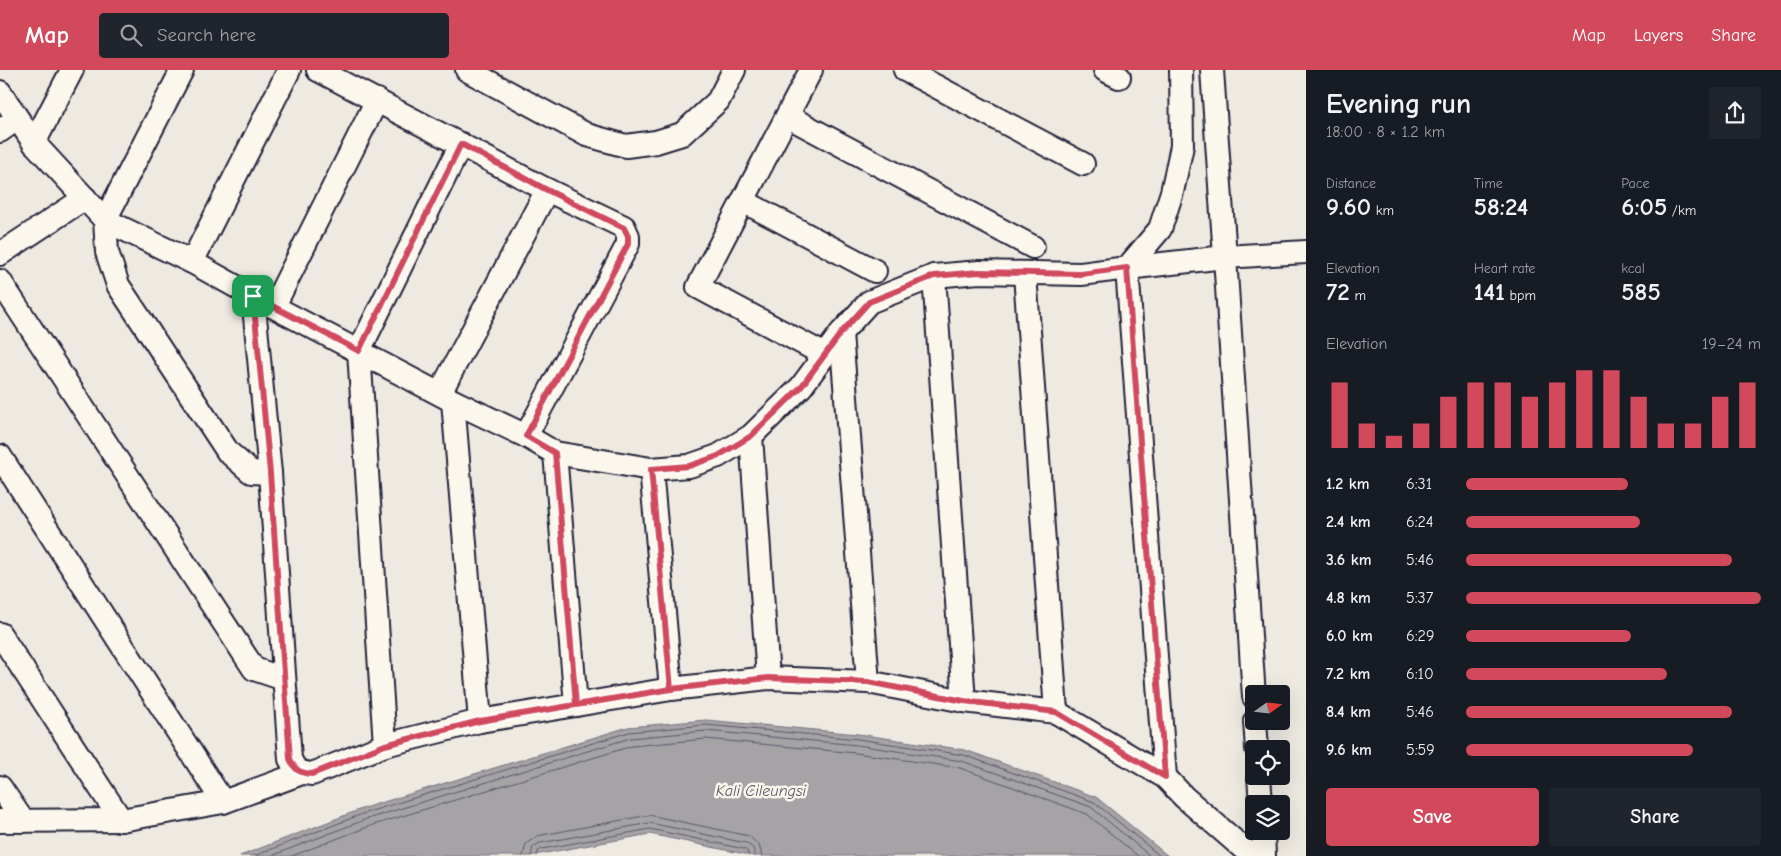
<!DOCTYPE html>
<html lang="en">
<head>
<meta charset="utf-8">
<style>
	:root { --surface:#171b24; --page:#20242c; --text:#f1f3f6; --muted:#9ea1a6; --accent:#d1495b }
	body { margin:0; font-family:"Comic Neue",sans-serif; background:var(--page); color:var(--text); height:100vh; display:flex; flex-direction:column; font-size:19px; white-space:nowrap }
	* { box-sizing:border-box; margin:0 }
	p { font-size:16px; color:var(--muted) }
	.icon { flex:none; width:28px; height:28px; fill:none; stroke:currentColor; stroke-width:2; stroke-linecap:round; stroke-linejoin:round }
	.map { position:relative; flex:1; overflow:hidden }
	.sheet { display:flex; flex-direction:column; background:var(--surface); width:475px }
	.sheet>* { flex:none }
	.needle { width:32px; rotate:75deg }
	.fabs { position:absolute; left:1245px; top:615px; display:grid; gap:10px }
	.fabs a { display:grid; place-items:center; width:45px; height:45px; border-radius:5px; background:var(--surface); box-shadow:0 5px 20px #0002; font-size:25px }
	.pin { position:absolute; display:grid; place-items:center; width:42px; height:42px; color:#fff; margin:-21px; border-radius:10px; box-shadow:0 2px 8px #0006 }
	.round { display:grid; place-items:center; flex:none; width:52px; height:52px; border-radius:5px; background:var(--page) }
	.overview { display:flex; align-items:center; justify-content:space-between; height:85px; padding:0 20px }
	h1 { font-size:28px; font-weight:700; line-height:38px }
	.metrics { display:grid; grid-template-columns:repeat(3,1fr); gap:8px; height:85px; padding:5px 20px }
	.metrics div { display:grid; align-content:center }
	.metrics b { font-size:25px; font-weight:700 }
	.metrics small { font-size:14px; font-weight:400 }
	.metrics p { font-size:14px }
	.chart { height:140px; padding:10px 20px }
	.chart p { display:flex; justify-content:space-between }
	.chart svg { width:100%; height:90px; margin-top:5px; stroke:var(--accent); stroke-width:6 }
	.button { display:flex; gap:10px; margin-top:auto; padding:10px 20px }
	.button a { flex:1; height:58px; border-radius:5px; background:var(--accent); color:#fff; font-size:20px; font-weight:700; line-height:58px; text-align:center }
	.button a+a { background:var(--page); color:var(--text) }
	ul { padding:0 20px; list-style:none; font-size:16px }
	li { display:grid; grid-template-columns:80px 60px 1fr; align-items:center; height:38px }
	li i { height:12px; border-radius:6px; background:var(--accent) }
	header { display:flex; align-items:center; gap:30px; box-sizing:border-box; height:70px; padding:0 25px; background:var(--accent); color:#fff }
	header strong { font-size:24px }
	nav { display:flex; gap:28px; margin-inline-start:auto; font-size:18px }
	.search { width:350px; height:45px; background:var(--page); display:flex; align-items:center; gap:12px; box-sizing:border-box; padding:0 18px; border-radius:5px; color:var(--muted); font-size:19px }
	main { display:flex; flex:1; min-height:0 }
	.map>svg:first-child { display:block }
	.water { fill:#a6a3a7; stroke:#716f7c }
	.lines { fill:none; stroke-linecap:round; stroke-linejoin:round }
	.shore { stroke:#575666; stroke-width:1 }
	.minor-casing { stroke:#22223b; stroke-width:26 }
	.minor { stroke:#fbf7ec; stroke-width:22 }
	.route-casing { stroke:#fff; stroke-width:10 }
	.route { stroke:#d1495b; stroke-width:6 }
	.labels { text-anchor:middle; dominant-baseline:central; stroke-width:5; stroke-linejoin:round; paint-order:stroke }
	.water-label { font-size:16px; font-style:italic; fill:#575666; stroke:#fbf7ec }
</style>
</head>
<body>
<header>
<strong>Map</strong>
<div class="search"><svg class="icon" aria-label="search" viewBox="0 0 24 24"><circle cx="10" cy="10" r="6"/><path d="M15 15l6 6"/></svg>Search here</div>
<nav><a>Map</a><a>Layers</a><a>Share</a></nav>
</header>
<main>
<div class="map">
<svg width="1306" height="786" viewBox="0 0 1306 786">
	<rect width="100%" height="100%" fill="#eeeae2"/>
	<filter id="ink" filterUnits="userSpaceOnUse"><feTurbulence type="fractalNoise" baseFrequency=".02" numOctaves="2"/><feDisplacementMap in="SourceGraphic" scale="10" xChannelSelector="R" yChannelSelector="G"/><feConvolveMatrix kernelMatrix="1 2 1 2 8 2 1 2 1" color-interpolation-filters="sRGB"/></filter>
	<g filter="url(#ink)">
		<polygon class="water" points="706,650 858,664 965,680 1096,727 1168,786 754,786 650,764 529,786 240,786 364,738 628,657"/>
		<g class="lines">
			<g class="shore">
				<polyline points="254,786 365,743 629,662 706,655 858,669 964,685 1094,732 1160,786"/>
				<polyline points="271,786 367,749 630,668 706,661 857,675 962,691 1091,737 1150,786"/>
				<polyline points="292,786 370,756 632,676 706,669 856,683 960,698 1087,744 1138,786"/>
				<polyline points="523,786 526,774 537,766 649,745 749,766 759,775 762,786"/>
				<polyline points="531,786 533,777 540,773 650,753 746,773 753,778 755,786"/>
				<polyline points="537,786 538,781 542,779 650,759 744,779 748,782 748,786"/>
			</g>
			<defs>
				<g id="minor">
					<polyline points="182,0 105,150 107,182 118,215 228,382 251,402 270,403"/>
					<polyline points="318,0 547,120 624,157 628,166 628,174 526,366"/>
					<polyline points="467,0 587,65 626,76 656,72 682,64 718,31 734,0"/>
					<polyline points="811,0 698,217 825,285"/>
					<polyline points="905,0 1083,94"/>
					<polyline points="1105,0 1119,7"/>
					<polyline points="0,22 34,73 105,150 192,192 253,226 453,331 526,366 555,383 651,399 671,619 768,608 868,612 964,631 1056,642 1165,707 1184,727 1252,786"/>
					<polyline points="787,46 1033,177"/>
					<polyline points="0,61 17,49"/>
					<polyline points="34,73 72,0"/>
					<polyline points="743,131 875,201"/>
					<polyline points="0,184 85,128"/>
					<polyline points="192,192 289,0"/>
					<polyline points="1025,204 1056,642"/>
					<polyline points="934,206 964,631"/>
					<polyline points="0,211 254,599 284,609"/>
					<path d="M253 226 270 403 290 689C295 700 299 703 312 704L385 675 480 651 671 619"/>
					<polyline points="274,236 377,30"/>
					<polyline points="841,263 868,612"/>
					<polyline points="440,323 547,120"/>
					<polyline points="453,331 480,651"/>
					<polyline points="751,366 768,608"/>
					<polyline points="555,383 576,635"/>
					<polyline points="0,386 223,732"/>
					<polyline points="651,399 689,396 718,386 751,366 801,317 841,263 869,232 934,206 979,202 1081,204 1127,198 1225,187 1212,0"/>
					<polyline points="0,564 121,750 223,732 302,703"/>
					<polyline points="1254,627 1225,187 1306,182"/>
					<polyline points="1255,651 1257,679"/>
					<polyline points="385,675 359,281 461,74"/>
					<polyline points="1259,706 1261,734"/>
					<polyline points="1165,707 1127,198 1160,159 1172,122 1182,76 1181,0"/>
					<polyline points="0,717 23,751"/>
					<polyline points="0,751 121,750"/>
					<polyline points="1263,761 1264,786"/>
				</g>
			</defs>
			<use href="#minor" class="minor-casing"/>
			<use href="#minor" class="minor"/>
		</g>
	</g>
	<g class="lines" filter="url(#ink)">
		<defs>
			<path id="route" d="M253 226 270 403 290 689C295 700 299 703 312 704L385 675 480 651 671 619 651 399 689 396 718 386 751 366 801 317 841 263 869 232 934 206 979 202 1081 204 1127 198 1165 707 1056 642 964 631 868 612 768 608 671 619 576 635 555 383 526 366 628 174V166L624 158 547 120 461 74 359 281 253 226"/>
		</defs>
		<use href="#route" class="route-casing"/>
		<use href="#route" class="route"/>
	</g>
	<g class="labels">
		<g class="water-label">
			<text x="761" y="721">Kali Cileungsi</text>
		</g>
	</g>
</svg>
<div class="fabs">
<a><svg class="needle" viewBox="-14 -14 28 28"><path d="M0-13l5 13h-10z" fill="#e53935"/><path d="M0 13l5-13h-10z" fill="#9ea1a6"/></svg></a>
<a><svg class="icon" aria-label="locate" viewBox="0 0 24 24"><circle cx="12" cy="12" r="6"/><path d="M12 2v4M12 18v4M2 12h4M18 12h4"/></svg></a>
<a><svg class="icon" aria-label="layers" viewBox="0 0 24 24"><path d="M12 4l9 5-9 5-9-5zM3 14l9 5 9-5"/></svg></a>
</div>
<div class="pin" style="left:253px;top:226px;background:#1e9e55"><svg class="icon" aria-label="arrive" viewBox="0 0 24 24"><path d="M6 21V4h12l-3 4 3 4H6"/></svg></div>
</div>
<section class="sheet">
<div class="overview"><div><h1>Evening run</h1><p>18:00 · 8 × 1.2 km</p></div><a class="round"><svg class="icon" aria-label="share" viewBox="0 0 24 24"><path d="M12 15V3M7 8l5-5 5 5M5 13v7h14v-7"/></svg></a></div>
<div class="metrics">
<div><p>Distance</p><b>9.60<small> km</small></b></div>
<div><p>Time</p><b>58:24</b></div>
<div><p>Pace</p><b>6:05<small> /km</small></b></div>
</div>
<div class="metrics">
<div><p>Elevation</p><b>72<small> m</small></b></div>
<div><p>Heart rate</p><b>141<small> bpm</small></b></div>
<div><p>kcal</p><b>585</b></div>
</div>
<div class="chart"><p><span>Elevation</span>19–24 m</p>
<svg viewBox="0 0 160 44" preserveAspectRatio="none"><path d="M5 44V12M15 44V32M25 44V38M35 44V32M45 44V19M55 44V12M65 44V12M75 44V19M85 44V12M95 44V6M105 44V6M115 44V19M125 44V32M135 44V32M145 44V19M155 44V12"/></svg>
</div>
<ul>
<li><b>1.2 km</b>6:31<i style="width:55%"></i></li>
<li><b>2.4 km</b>6:24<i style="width:59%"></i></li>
<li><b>3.6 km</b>5:46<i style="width:90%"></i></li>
<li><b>4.8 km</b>5:37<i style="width:100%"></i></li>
<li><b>6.0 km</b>6:29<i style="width:56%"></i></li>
<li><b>7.2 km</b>6:10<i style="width:68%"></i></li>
<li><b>8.4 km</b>5:46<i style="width:90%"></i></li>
<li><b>9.6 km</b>5:59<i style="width:77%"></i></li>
</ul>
<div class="button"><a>Save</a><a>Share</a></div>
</section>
</main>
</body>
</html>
